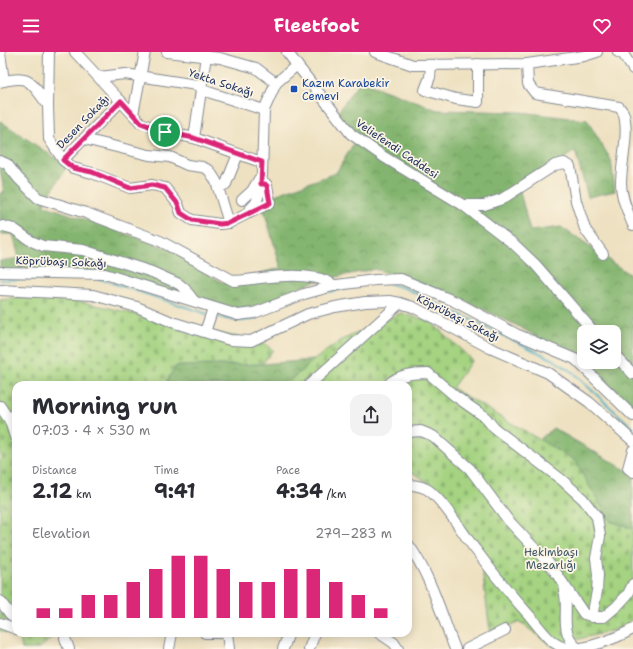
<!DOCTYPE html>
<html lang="en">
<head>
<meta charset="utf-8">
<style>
	:root { --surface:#fff; --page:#f2f2f3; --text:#2b2b33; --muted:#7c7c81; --accent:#db2777 }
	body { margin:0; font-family:"Shantell Sans",sans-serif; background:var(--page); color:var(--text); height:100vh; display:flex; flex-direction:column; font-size:15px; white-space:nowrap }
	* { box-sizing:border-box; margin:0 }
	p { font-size:13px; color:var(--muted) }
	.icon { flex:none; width:22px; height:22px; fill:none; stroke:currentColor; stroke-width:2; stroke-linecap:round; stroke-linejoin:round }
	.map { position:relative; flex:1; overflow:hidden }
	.side { position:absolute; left:12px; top:329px; width:400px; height:256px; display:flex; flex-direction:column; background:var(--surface); border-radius:12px; box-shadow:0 2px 10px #0003 }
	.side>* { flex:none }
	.tools { position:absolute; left:577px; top:273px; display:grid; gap:8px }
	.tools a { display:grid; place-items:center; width:44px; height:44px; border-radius:8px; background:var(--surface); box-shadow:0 2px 10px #0003; font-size:20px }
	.pin { position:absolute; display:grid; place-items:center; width:34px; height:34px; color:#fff; margin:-17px; border:2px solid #fff; border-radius:50%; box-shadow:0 1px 4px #0007 }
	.round { display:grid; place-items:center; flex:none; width:42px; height:42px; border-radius:12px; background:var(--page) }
	.overview { display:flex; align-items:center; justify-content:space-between; height:68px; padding:0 20px }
	h1 { font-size:22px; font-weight:700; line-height:30px }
	.figures { display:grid; grid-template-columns:repeat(3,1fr); gap:6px; height:68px; padding:4px 20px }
	.figures div { display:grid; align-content:center }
	.figures b { font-size:20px; font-weight:700 }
	.figures small { font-size:11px; font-weight:400 }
	.figures p { font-size:11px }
	.chart { height:112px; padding:8px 20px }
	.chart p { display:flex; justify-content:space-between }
	.chart svg { width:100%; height:72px; margin-top:4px; stroke:var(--accent); stroke-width:6 }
	header { display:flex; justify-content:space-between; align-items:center; height:52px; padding:0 20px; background:var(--accent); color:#fff; font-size:18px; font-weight:700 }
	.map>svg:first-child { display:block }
	.forest { fill:url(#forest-crowns); stroke:#507266; fill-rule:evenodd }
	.cemetery { fill:url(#cemetery-stones); stroke:#608170 }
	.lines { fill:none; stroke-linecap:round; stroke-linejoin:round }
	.stream { stroke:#45adc5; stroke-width:2 }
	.minor-casing { stroke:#848890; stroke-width:12 }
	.minor { stroke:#fff; stroke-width:10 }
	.route-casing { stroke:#fff; stroke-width:8 }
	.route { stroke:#db2777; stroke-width:5 }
	.transit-dot { fill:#1a4fb4; stroke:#fcf5e5; stroke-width:1.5 }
	.labels { text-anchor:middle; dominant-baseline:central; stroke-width:3.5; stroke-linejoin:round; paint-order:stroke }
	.street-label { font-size:11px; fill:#1b2f5e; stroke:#fcf5e5 }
	.transit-label { font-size:11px; fill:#164399; stroke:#fcf5e5; text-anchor:start }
	.park-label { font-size:11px; fill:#3e5867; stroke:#fcf5e5 }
</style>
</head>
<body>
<header><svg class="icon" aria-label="menu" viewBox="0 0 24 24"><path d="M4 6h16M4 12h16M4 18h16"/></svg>Fleetfoot<svg class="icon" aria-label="heart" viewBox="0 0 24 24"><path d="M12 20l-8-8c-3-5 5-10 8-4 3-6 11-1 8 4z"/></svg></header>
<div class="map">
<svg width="633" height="597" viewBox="0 0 633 597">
	<defs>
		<pattern id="forest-crowns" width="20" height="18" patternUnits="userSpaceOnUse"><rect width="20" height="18" fill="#84b56f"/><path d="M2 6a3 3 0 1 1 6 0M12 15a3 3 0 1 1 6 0" fill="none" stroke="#6b945e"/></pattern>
		<pattern id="cemetery-stones" width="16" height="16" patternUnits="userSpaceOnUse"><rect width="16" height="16" fill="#a5d381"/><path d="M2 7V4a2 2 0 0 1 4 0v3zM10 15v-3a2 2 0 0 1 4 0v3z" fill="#8db572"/></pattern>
	</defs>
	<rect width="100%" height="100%" fill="#fcf5e5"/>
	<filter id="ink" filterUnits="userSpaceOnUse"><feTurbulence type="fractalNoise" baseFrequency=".025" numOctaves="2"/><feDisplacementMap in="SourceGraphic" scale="8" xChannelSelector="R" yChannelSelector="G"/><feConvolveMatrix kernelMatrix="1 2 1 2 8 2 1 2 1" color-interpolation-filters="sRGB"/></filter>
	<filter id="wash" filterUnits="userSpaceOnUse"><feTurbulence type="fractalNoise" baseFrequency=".012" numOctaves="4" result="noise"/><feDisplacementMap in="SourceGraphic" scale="16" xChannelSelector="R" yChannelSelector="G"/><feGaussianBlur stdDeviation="0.9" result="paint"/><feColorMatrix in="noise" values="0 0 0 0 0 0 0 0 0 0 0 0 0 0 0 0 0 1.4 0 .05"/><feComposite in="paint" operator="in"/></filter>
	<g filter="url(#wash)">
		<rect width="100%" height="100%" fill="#eee1c1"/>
		<g class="forest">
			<path d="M360 29 437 58 520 60 587 68 611 108 615 139 588 145 575 99 519 136 530 179 561 175 633 225V355L585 311 514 272 437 236 374 217 312 230 262 253 235 258 109 220H0V209L19 206 13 182H0V141H4L0 115V69L67 114 43 153 170 197 223 231 281 216 261 148 336 121 354 91 333 67ZM584 280H614V310H584Z"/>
			<polygon points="314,308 285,333 164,333 176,314 262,312"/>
			<polygon points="553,376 633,422 633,477 610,469 574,408 539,388"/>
		</g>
		<g class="cemetery">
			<polygon points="20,246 74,248 131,261 168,272 260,289 273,298 262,312 176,314 164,333 16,333 16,581 64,581 55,584 38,597 22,597 20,585 0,579 0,248"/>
			<polygon points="401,261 430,269 472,308 452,336 574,408 610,469 633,477 633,567 618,577 552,594 520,570 490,579 480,500 443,445 415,421 408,421 408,333 285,333 314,308 340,289"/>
		</g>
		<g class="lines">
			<g class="stream">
				<polyline points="97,226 207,262"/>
				<polyline points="0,228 53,226"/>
				<polyline points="390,232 405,236 554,308 572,320 633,376"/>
				<polyline points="329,240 348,236"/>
				<path d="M213 263C228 268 243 272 257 265"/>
			</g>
		</g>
	</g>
	<g filter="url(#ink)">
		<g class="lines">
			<defs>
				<g id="minor">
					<polyline points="49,0 48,53 49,87 63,108 73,116 92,121 130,136 152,133 165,136 178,152 181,161 192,168 220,172 229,171 245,163 256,151 260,139 262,122 264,58 276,31 297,13 287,0"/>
					<polyline points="75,0 141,71 165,80 194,86 261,110"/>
					<polyline points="167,0 220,6 256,16 276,31"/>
					<polyline points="375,0 413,13 527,12 584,4 597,0"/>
					<polyline points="618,0 623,2 633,17"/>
					<polyline points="0,1 4,29"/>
					<path d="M527 12 528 32 535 41 619 55 623 60C630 79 621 111 621 131 621 146 628 160 633 173"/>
					<polyline points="297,13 351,82 384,105 463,153 484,153 502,147 555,113 564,111 570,114 576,149 585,177 603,202"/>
					<polyline points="431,13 430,25 425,38 456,47 478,50 478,12"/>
					<polyline points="99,25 125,22 197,33 202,38 264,58"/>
					<path d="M0 30C31 22 30 30 48 53"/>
					<polyline points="133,62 145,0"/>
					<polyline points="194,86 206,4"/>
					<polyline points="84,87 149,103 170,105 187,113 202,115 209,118 216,129 229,171"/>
					<polyline points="63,108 121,49"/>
					<path d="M0 109 7 112 18 126 38 146 86 161 160 189 234 229C261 227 313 216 335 234"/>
					<polyline points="218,136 226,132 238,102"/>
					<polyline points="242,148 252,139 259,127"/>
					<polyline points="463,153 515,193 535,212 594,280"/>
					<polyline points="249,161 270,151 267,133 265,131 261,132"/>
					<polyline points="0,175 3,174 14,177 31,189 43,194 83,198 152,220 179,232 185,237 194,249"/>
					<polyline points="0,220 105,222 238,263 254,261 304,242 337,233 375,228 401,227 454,249 516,282 575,307 633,364"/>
					<polyline points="0,238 93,243 137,255 172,270 230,288 251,289 308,262 335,255 365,250 390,249 400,251 413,255 436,267 490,296 548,321 589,350 633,389"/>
					<polyline points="205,280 213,256"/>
					<polyline points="614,302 633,322"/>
					<polyline points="309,333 400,251"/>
					<path d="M388 333C398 322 414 321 428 321L455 344 485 365 494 376 562 428 583 447 597 465 600 484 596 506 598 523 597 539 592 565"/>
					<polyline points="0,354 10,369 16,388"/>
					<polyline points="10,369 16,360"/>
					<polyline points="408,380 421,379 433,384 470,417 508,468 552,515 584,562 594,565 604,565 617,554 628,542 633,532"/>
					<polyline points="633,398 628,416 633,420"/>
					<path d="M408 433C416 433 424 434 431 440 449 456 460 478 475 497 492 520 510 542 529 563 541 577 550 594 570 597 588 597 617 586 633 577"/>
					<path d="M408 492C431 524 441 562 455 597"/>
					<path d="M564 538C570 560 558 577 577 596"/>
					<polyline points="0,549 10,562 16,567"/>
					<polyline points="0,571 16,577"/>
					<polyline points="205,581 222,581"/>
					<polyline points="227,581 229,597"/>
					<polyline points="379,581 394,591 398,597"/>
					<polyline points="65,586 69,597"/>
					<polyline points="169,597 172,581"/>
					<polyline points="283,597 289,581"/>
					<polyline points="309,597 315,581"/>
					<polyline points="467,597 505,578"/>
				</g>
			</defs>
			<use href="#minor" class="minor-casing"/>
			<use href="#minor" class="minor"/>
		</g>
	</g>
	<g class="lines" filter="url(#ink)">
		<defs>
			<polygon id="route" points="121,49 141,71 165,80 194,86 262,110 261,132 265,132 267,134 270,151 229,171 220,172 192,168 181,161 178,152 165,136 152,133 130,136 92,120 73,116 63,108"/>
		</defs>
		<use href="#route" class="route-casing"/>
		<use href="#route" class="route"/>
	</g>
	<rect class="transit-dot" x="290" y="33" width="8" height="8" rx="2"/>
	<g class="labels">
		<g class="street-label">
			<text transform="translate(221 31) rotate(18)">Yekta Sokağı</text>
			<text transform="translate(83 70) rotate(-46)">Desen Sokağı</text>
			<text transform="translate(397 97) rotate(34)">Veliefendi Caddesi</text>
			<text transform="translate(61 210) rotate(2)">Köprübaşı Sokağı</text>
			<text transform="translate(458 266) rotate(27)">Köprübaşı Sokağı</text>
		</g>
		<g class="transit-label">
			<text x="302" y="31">Kazım Karabekir<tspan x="302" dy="13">Cemevi</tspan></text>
		</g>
		<g class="park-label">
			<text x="551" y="500">Hekimbaşı<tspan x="551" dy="13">Mezarlığı</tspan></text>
		</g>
	</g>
</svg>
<div class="tools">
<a><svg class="icon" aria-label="layers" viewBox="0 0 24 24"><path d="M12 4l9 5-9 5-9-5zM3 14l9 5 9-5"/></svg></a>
</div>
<div class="pin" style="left:165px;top:80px;background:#1e9e55"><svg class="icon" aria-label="arrive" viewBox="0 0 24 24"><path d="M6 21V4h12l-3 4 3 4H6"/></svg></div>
<section class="side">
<div class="overview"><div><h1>Morning run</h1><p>07:03 · 4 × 530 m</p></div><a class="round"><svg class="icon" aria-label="share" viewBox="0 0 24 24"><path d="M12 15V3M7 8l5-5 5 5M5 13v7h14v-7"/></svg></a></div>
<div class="figures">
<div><p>Distance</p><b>2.12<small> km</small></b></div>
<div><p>Time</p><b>9:41</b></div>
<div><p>Pace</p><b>4:34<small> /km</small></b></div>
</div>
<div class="chart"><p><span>Elevation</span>279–283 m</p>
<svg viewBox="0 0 160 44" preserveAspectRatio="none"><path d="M5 44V38M15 44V38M25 44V30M35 44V30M45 44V22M55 44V14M65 44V6M75 44V6M85 44V14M95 44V22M105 44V22M115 44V14M125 44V14M135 44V22M145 44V30M155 44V38"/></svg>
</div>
</section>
</div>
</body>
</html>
